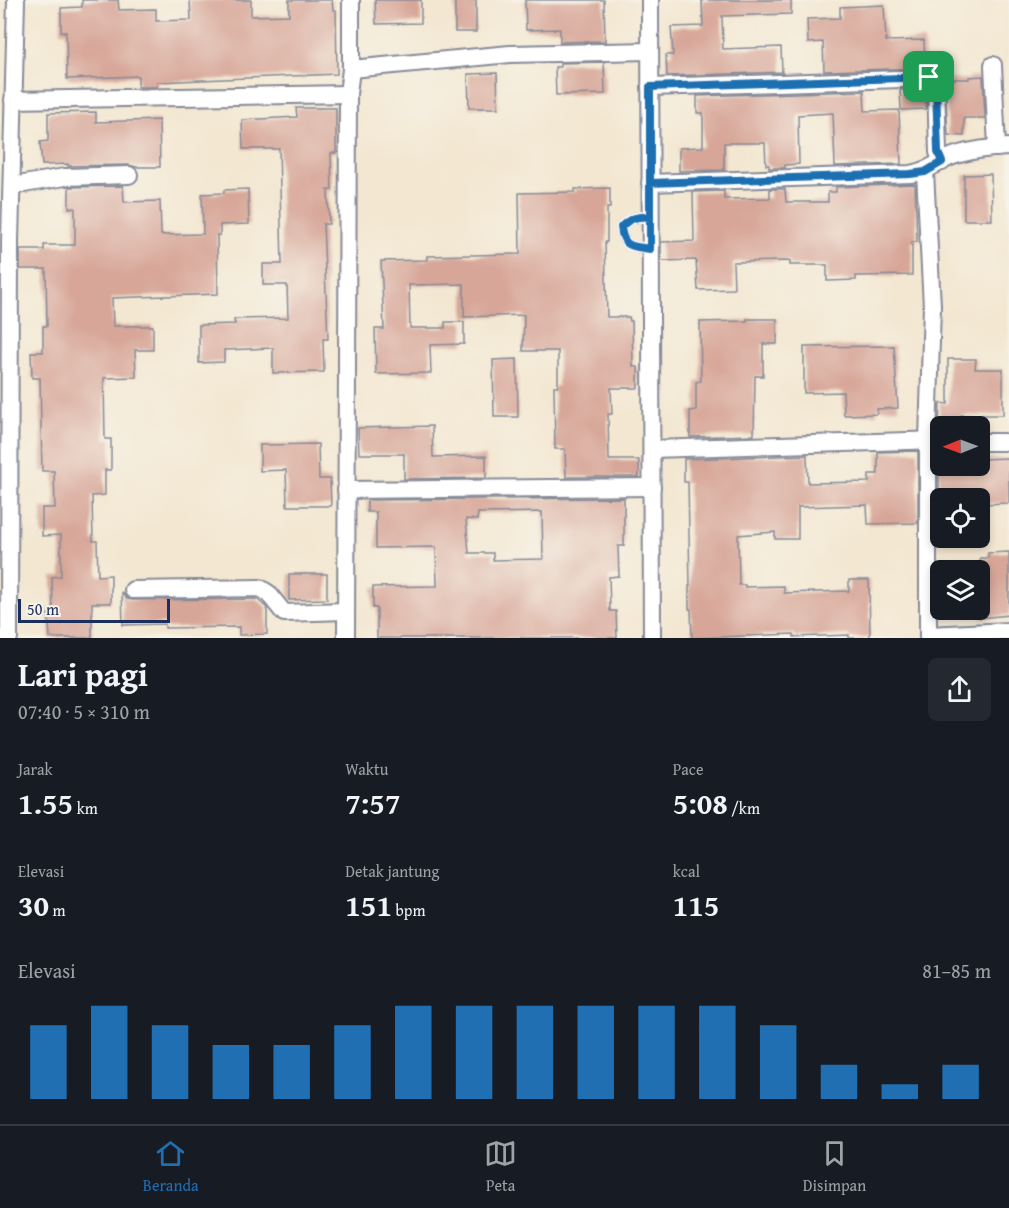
<!DOCTYPE html>
<html lang="id">
<head>
<meta charset="utf-8">
<style>
	:root { --surface:#171b24; --page:#242831; --text:#f1f3f6; --muted:#9ea1a6; --line:#363941; --accent:#1f6fb2 }
	body { margin:0; font-family:"Gentium Book Plus",serif; background:var(--page); color:var(--text); height:100vh; display:flex; flex-direction:column; font-size:22px; white-space:nowrap }
	* { box-sizing:border-box; margin:0 }
	p { font-size:20px; color:var(--muted) }
	.icon { flex:none; width:33px; height:33px; fill:none; stroke:currentColor; stroke-width:2; stroke-linecap:round; stroke-linejoin:round }
	.map { position:relative; height:638px; overflow:hidden }
	.side { display:flex; flex-direction:column; background:var(--surface); flex:1 }
	.side>* { flex:none }
	.needle { width:39px; rotate:269deg }
	.controls { position:absolute; left:930px; top:416px; display:grid; gap:12px }
	.controls a { display:grid; place-items:center; width:60px; height:60px; border-radius:9px; background:var(--surface); box-shadow:0 3px 9px #0003; font-size:30px }
	.scale { position:absolute; left:18px; bottom:15px; width:152px; box-sizing:border-box; padding-left:6px; border:3px solid #1b2f5e; border-top:0; font-size:16px; line-height:21px; white-space:nowrap; color:#1b2f5e; -webkit-text-stroke:4px #f7f3e8; paint-order:stroke }
	.pin { position:absolute; display:grid; place-items:center; width:51px; height:51px; color:#fff; margin:-26px; border-radius:12px; box-shadow:0 3px 9px #0006 }
	.round { display:grid; place-items:center; flex:none; width:63px; height:63px; border-radius:9px; background:var(--page) }
	.overview { display:flex; align-items:center; justify-content:space-between; height:102px; padding:0 18px }
	h1 { font-size:33px; font-weight:700; line-height:45px }
	.figures { display:grid; grid-template-columns:repeat(3,1fr); gap:9px; height:102px; padding:6px 18px }
	.figures div { display:grid; align-content:center }
	.figures b { font-size:30px; font-weight:700 }
	.figures small { font-size:16px; font-weight:400 }
	.figures p { font-size:16px }
	.chart { height:168px; padding:12px 18px }
	.chart p { display:flex; justify-content:space-between }
	.chart svg { width:100%; height:108px; margin-top:6px; stroke:var(--accent); stroke-width:6 }
	.dock { display:flex; justify-content:space-around; align-items:center; height:84px; border-top:2px solid var(--line); background:var(--surface); font-size:16px; color:var(--muted) }
	.dock a { display:grid; justify-items:center; gap:3px }
	.dock .selected { color:var(--accent) }
	.map>svg:first-child { display:block }
	.building { fill:#d7a698; fill-rule:evenodd }
	.lines { fill:none; stroke-linecap:round; stroke-linejoin:round }
	.lane-casing { stroke:#878b98; stroke-width:11 }
	.street-casing { stroke:#878b98; stroke-width:20 }
	.lane { stroke:#fff; stroke-width:8 }
	.street { stroke:#fff; stroke-width:16 }
	.route-casing { stroke:#fff; stroke-width:12 }
	.route { stroke:#1f6fb2; stroke-width:8 }
</style>
</head>
<body>
<div class="map">
<svg width="1009" height="638" viewBox="0 0 1009 638">
	<rect width="100%" height="100%" fill="#f7f3e8"/>
	<filter id="ink" filterUnits="userSpaceOnUse"><feTurbulence type="fractalNoise" baseFrequency=".0167" numOctaves="2"/><feDisplacementMap in="SourceGraphic" scale="12" xChannelSelector="R" yChannelSelector="G"/><feConvolveMatrix kernelMatrix="1 2 1 2 8 2 1 2 1" color-interpolation-filters="sRGB"/></filter>
	<filter id="wash" filterUnits="userSpaceOnUse"><feTurbulence type="fractalNoise" baseFrequency=".008" numOctaves="4" result="noise"/><feDisplacementMap in="SourceGraphic" scale="24" xChannelSelector="R" yChannelSelector="G"/><feGaussianBlur stdDeviation="1.35" result="paint"/><feColorMatrix in="noise" values="0 0 0 0 0 0 0 0 0 0 0 0 0 0 0 0 0 1.4 0 .05"/><feComposite in="paint" operator="in"/></filter>
	<g filter="url(#wash)">
		<rect width="100%" height="100%" fill="#f3e7d1"/>
		<g id="blocks">
			<g class="building">
				<polygon points="82,0 118,0 119,10 156,9 156,21 191,20 190,0 251,0 251,16 289,15 289,0 332,0 333,10 336,10 337,74 157,82 157,87 138,87 138,76 67,79 66,32 61,32 61,8 82,7"/>
				<polygon points="375,0 421,0 421,23 376,24"/>
				<rect x="455" y="0" width="21" height="32"/>
				<polygon points="525,0 604,0 605,41 560,42 560,29 526,30"/>
				<polygon points="702,0 791,0 791,14 722,16 723,49 781,47 782,72 667,76 666,55 673,55 671,27 703,26"/>
				<polygon points="884,5 886,41 924,40 925,68 824,71 823,42 808,43 807,19 840,18 840,7"/>
				<polygon points="604,62 605,94 556,95 555,67 560,67 560,63"/>
				<polygon points="497,73 498,108 469,108 468,74"/>
				<polygon points="983,76 985,118 964,118 964,136 948,135 945,79 969,79 969,77"/>
				<polygon points="926,89 926,109 901,110 900,90"/>
				<polygon points="864,91 865,111 899,110 901,164 835,166 833,113 798,115 799,164 785,165 785,168 769,168 769,165 766,165 765,143 724,143 724,170 679,171 679,148 703,147 703,113 697,113 697,96"/>
				<polygon points="296,108 336,108 336,153 331,153 332,190 328,190 329,224 323,224 328,339 323,339 324,372 273,373 273,348 224,350 224,362 199,363 199,325 235,324 234,319 288,318 287,285 263,285 263,264 282,264 279,149 243,149 242,120 297,117"/>
				<polygon points="96,112 96,122 159,120 160,167 136,167 129,165 68,166 68,164 42,165 40,142 48,141 48,113"/>
				<polygon points="991,174 992,220 964,220 964,175"/>
				<polygon points="915,184 917,242 912,242 912,275 856,276 856,280 827,281 827,265 790,265 790,261 733,262 734,289 698,290 696,260 661,261 661,242 694,241 693,192 724,191 724,199 770,198 770,189 785,189 786,202 828,202 828,192 836,192 836,187"/>
				<polygon points="123,186 124,202 160,201 161,235 203,234 202,194 224,193 224,190 248,189 249,224 220,225 220,235 217,235 218,294 112,298 113,326 153,326 153,350 135,350 136,377 104,378 105,439 111,439 111,470 105,470 105,495 92,496 93,541 97,541 98,576 111,575 111,603 92,603 92,638 50,638 48,610 53,610 52,577 61,576 61,535 42,536 42,508 55,508 54,471 42,471 40,378 32,378 31,352 43,352 43,326 47,326 46,269 20,269 20,250 44,250 44,245 75,245 75,208 69,208 69,187"/>
				<polygon points="610,188 610,208 607,208 607,242 605,242 607,317 629,317 630,321 632,321 633,367 638,367 638,388 611,388 612,414 608,414 609,460 639,460 639,477 566,477 565,449 555,449 554,386 558,386 558,351 523,351 524,315 464,317 464,284 409,285 410,328 445,328 445,322 464,322 464,344 430,345 431,373 376,374 375,329 384,329 381,261 427,260 427,256 520,254 519,193 575,192 575,189"/>
				<polygon points="747,319 777,319 777,344 763,344 763,376 755,376 754,435 690,437 690,411 696,410 696,382 701,381 700,322 747,321"/>
				<polygon points="894,346 898,408 877,409 877,414 844,415 843,392 804,393 804,347"/>
				<polygon points="517,359 518,417 494,417 493,360"/>
				<polygon points="948,359 976,359 975,369 1003,369 1003,415 961,415 959,426 939,426 940,403 948,404"/>
				<polygon points="432,426 433,457 486,456 486,478 404,479 404,454 359,454 358,428"/>
				<polygon points="318,444 319,479 330,479 331,506 287,506 286,470 260,471 260,445"/>
				<polygon points="940,450 940,465 980,465 980,459 1009,458 1009,503 982,504 981,498 939,498 939,451"/>
				<polygon points="918,451 918,523 868,524 867,505 798,507 798,539 775,539 775,532 738,535 739,585 745,585 745,587 784,586 784,593 849,591 849,580 869,580 870,638 849,638 849,635 794,637 794,634 692,638 691,609 689,609 689,586 690,586 688,482 684,482 684,459 807,455 808,483 869,482 869,474 878,474 878,452"/>
				<path d="M624 498V546H618L619 576 609 577 610 611H616L617 638H377V608H373V587L437 586 436 547 376 548V512H367V500ZM542 512 543 559 493 560V553H469L466 519 477 520 478 513Z"/>
				<polygon points="1009,552 1009,615 980,618 980,558 988,558 988,553"/>
				<polygon points="289,574 327,574 327,599 289,600"/>
				<polygon points="122,593 127,599 133,600 257,599 267,608 267,634 239,635 239,627 165,628 165,624 123,625"/>
			</g>
		</g>
	</g>
	<g filter="url(#ink)">
		<use href="#blocks" fill-opacity="0" stroke="#878b98" stroke-width="1.5"/>
		<g class="lines">
			<defs>
				<path id="lane" d="M650 217C637 216 630 218 621 227 623 248 632 246 650 249"/>
				<g id="street">
					<polyline points="650,0 652,638"/>
					<polyline points="993,65 997,148"/>
					<polyline points="351,69 510,54 650,51"/>
					<polyline points="650,87 932,78 936,84 938,152 942,162"/>
					<polyline points="13,100 348,94"/>
					<polyline points="925,172 932,306 928,440 928,638"/>
					<path d="M650 183 910 174C928 171 933 165 948 158 967 150 989 148 1009 147"/>
					<polyline points="12,186 65,177 129,175"/>
					<polyline points="980,442 1004,442"/>
					<polyline points="652,449 940,440"/>
					<polyline points="346,490 652,487"/>
					<polyline points="133,590 260,588 268,593 284,613 346,611"/>
					<polyline points="928,635 1009,631"/>
					<polyline points="9,638 10,241 16,0"/>
					<polyline points="346,638 348,94 351,69 351,0"/>
				</g>
			</defs>
			<use href="#lane" class="lane-casing"/>
			<use href="#street" class="street-casing"/>
			<use href="#lane" class="lane"/>
			<use href="#street" class="street"/>
		</g>
	</g>
	<g class="lines" filter="url(#ink)">
		<defs>
			<path id="route" d="M929 77 650 87V249C632 246 623 248 621 227 630 218 637 216 650 217V183L910 174 925 172 942 162 938 152 936 84 934 80 929 77"/>
		</defs>
		<use href="#route" class="route-casing"/>
		<use href="#route" class="route"/>
	</g>
</svg>
<div class="controls">
<a><svg class="needle" viewBox="-14 -14 28 28"><path d="M0-13l5 13h-10z" fill="#e53935"/><path d="M0 13l5-13h-10z" fill="#9ea1a6"/></svg></a>
<a><svg class="icon" aria-label="locate" viewBox="0 0 24 24"><circle cx="12" cy="12" r="6"/><path d="M12 2v4M12 18v4M2 12h4M18 12h4"/></svg></a>
<a><svg class="icon" aria-label="layers" viewBox="0 0 24 24"><path d="M12 4l9 5-9 5-9-5zM3 14l9 5 9-5"/></svg></a>
</div>
<div class="scale">50 m</div>
<div class="pin" style="left:929px;top:77px;background:#1e9e55"><svg class="icon" aria-label="arrive" viewBox="0 0 24 24"><path d="M6 21V4h12l-3 4 3 4H6"/></svg></div>
</div>
<section class="side">
<div class="overview"><div><h1>Lari pagi</h1><p>07:40 · 5 × 310 m</p></div><a class="round"><svg class="icon" aria-label="share" viewBox="0 0 24 24"><path d="M12 15V3M7 8l5-5 5 5M5 13v7h14v-7"/></svg></a></div>
<div class="figures">
<div><p>Jarak</p><b>1.55<small> km</small></b></div>
<div><p>Waktu</p><b>7:57</b></div>
<div><p>Pace</p><b>5:08<small> /km</small></b></div>
</div>
<div class="figures">
<div><p>Elevasi</p><b>30<small> m</small></b></div>
<div><p>Detak jantung</p><b>151<small> bpm</small></b></div>
<div><p>kcal</p><b>115</b></div>
</div>
<div class="chart"><p><span>Elevasi</span>81–85 m</p>
<svg viewBox="0 0 160 44" preserveAspectRatio="none"><path d="M5 44V14M15 44V6M25 44V14M35 44V22M45 44V22M55 44V14M65 44V6M75 44V6M85 44V6M95 44V6M105 44V6M115 44V6M125 44V14M135 44V30M145 44V38M155 44V30"/></svg>
</div>
</section>
<nav class="dock">
<a class="selected"><svg class="icon" aria-label="home" viewBox="0 0 24 24"><path d="M3 11l9-7 9 7M6 9v11h12V9"/></svg>Beranda</a>
<a><svg class="icon" aria-label="map" viewBox="0 0 24 24"><path d="M3 6l6-2 6 2 6-2v14l-6 2-6-2-6 2zM9 4v14M15 6v14"/></svg>Peta</a>
<a><svg class="icon" aria-label="saved" viewBox="0 0 24 24"><path d="M7 4h10v16l-5-4-5 4z"/></svg>Disimpan</a>
</nav>
</body>
</html>
